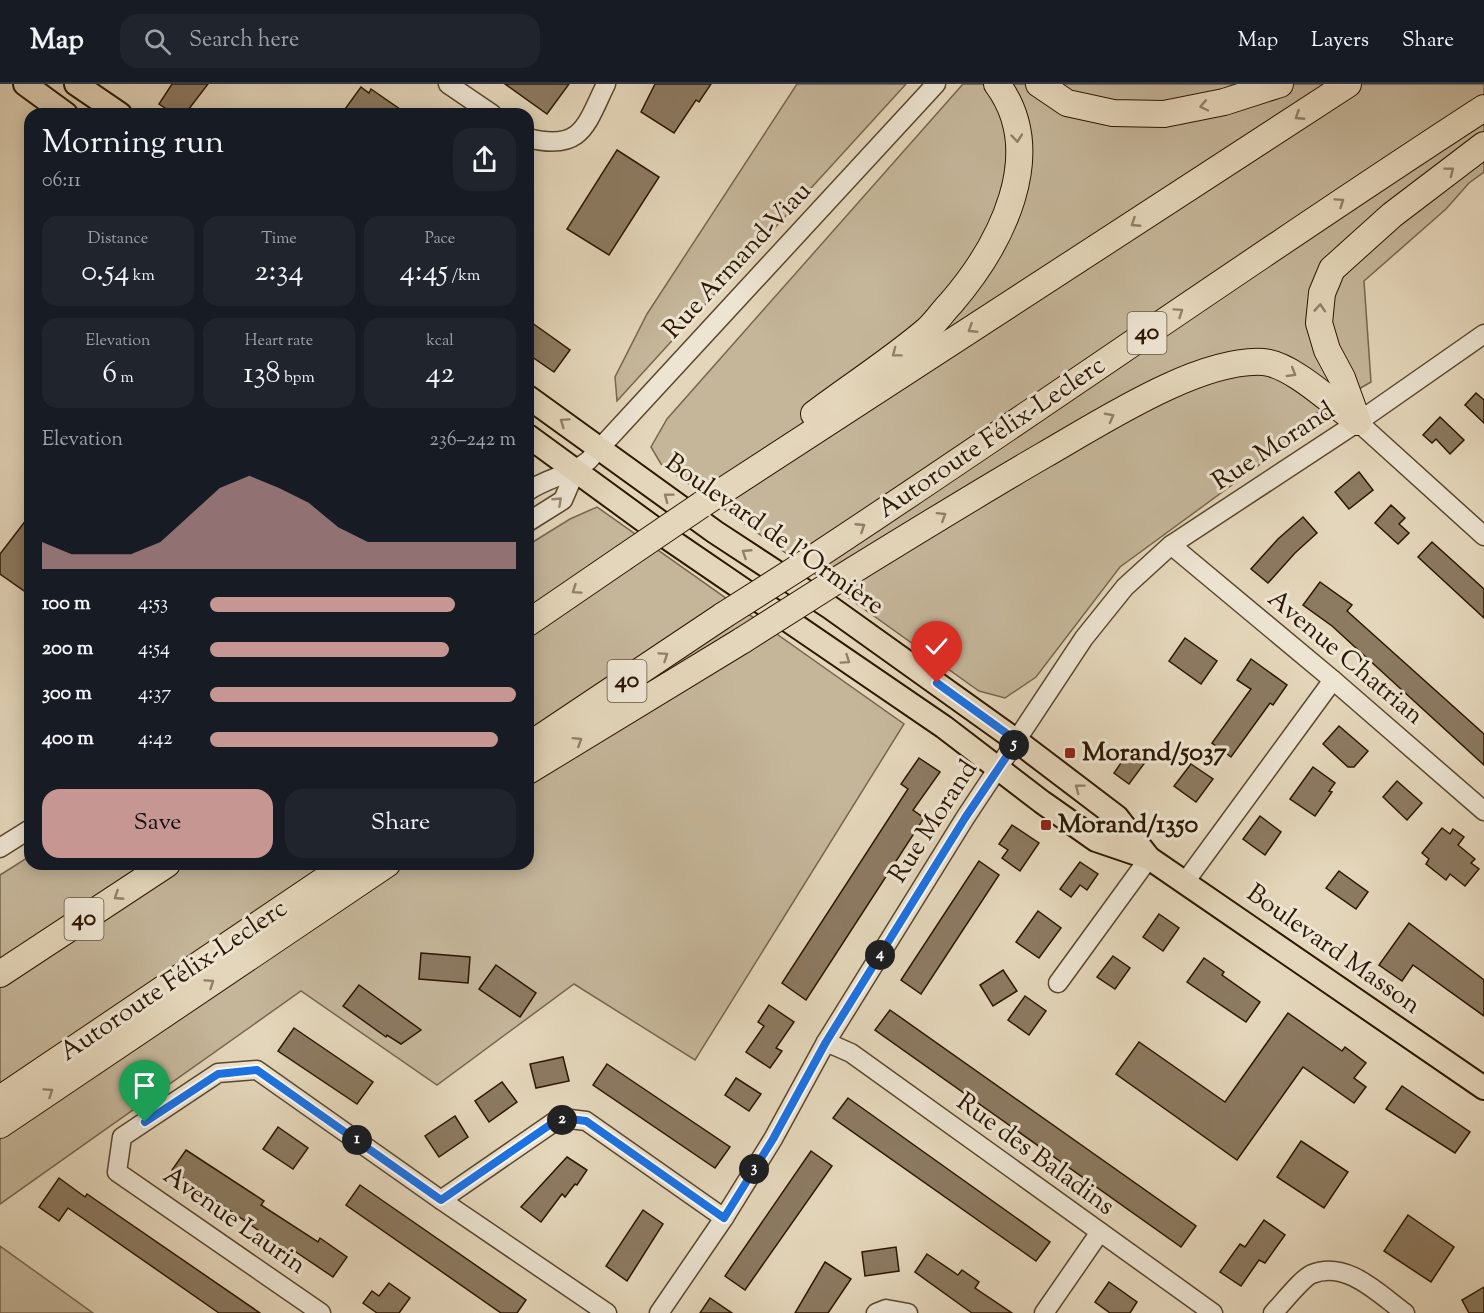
<!DOCTYPE html>
<html lang="en">
<head>
<meta charset="utf-8">
<style>
	:root { --surface:#171b24; --page:#20242c; --text:#f1f3f6; --muted:#9ea1a6; --line:#363941; --accent:#c59692 }
	body { margin:0; font-family:"Sorts Mill Goudy",serif; background:var(--page); color:var(--text); height:100vh; display:flex; flex-direction:column; font-size:22px; white-space:nowrap }
	* { box-sizing:border-box; margin:0 }
	p { font-size:20px; color:var(--muted) }
	.icon { flex:none; width:33px; height:33px; fill:none; stroke:currentColor; stroke-width:2; stroke-linecap:round; stroke-linejoin:round }
	.map { position:relative; flex:1; overflow:hidden }
	.side { position:absolute; left:24px; top:24px; width:510px; height:762px; display:flex; flex-direction:column; background:var(--surface); border-radius:18px; box-shadow:0 3px 15px #0003 }
	.side>* { flex:none }
	.pin { position:absolute; display:grid; place-items:center; width:51px; height:51px; color:#fff; margin:-62px -26px; border-radius:50% 50% 50% 0; rotate:-45deg; box-shadow:0 0 6px #0007 }
	.pin .icon { rotate:45deg }
	.km { position:absolute; width:30px; height:30px; margin:-15px; border-radius:50%; background:#222; color:#fff; font-size:16px; line-height:30px; text-align:center }
	.round { display:grid; place-items:center; flex:none; width:63px; height:63px; border-radius:18px; background:var(--page) }
	.head { display:flex; align-items:center; justify-content:space-between; height:102px; padding:0 18px }
	h1 { font-size:33px; font-weight:600; line-height:45px }
	.figures { display:grid; grid-template-columns:repeat(3,1fr); gap:9px; height:102px; padding:6px 18px }
	.figures div { display:grid; align-content:center; border-radius:15px; background:var(--page); text-align:center }
	.figures b { font-size:30px; font-weight:600 }
	.figures small { font-size:16px; font-weight:400 }
	.figures p { font-size:16px }
	.chart { height:168px; padding:12px 18px }
	.chart p { display:flex; justify-content:space-between }
	.chart svg { width:100%; height:108px; margin-top:6px; fill:var(--accent); opacity:.7 }
	.button { display:flex; gap:12px; margin-top:auto; padding:12px 18px }
	.button a { flex:1; height:69px; border-radius:18px; background:var(--accent); color:#111; font-size:24px; font-weight:600; line-height:69px; text-align:center }
	.button a+a { background:var(--page); color:var(--text) }
	ul { padding:0 18px; list-style:none; font-size:20px }
	li { display:grid; grid-template-columns:96px 72px 1fr; align-items:center; height:45px }
	li i { height:15px; border-radius:8px; background:var(--accent) }
	header { display:flex; align-items:center; gap:36px; box-sizing:border-box; height:84px; padding:0 30px; background:var(--surface); border-bottom:2px solid var(--line) }
	header strong { font-size:28px }
	nav { display:flex; gap:33px; margin-inline-start:auto; font-size:21px }
	.search { width:420px; height:54px; background:var(--page); display:flex; align-items:center; gap:15px; box-sizing:border-box; padding:0 21px; border-radius:18px; color:var(--muted); font-size:22px }
	.map>svg:first-child { display:block }
	.green { fill:#c5b69a; stroke:#78664d; stroke-width:1.5 }
	.building { fill:#8c7a61; stroke:#2c1700; stroke-width:1.5 }
	.lines { fill:none; stroke-linecap:round; stroke-linejoin:round }
	.minor-casing { stroke:#5a472e; stroke-width:21 }
	.major-casing { stroke:#2c1700; stroke-width:26 }
	.highway-casing { stroke:#2c1700; stroke-width:28 }
	.minor { stroke:#ede4d2; stroke-width:18 }
	.major { stroke:#e4d6ba; stroke-width:22 }
	.highway { stroke:#e4d6ba; stroke-width:26 }
	.highway-bridge-casing { stroke:#2c1700; stroke-width:28; stroke-linecap:butt }
	.highway-bridge { stroke:#e4d6ba; stroke-width:26 }
	.oneway { stroke:#918066 }
	.oneway2 { stroke:#968874 }
	.route-casing { stroke:#fff; stroke-width:12 }
	.route { stroke:#1a73e8; stroke-width:8 }
	.poi-dot { fill:#8f2418; stroke:#ede4d2; stroke-width:2 }
	.labels { text-anchor:middle; dominant-baseline:central; stroke-width:6; stroke-linejoin:round; paint-order:stroke }
	.shield { fill:#ede4d2; stroke:#66543f; stroke-width:1.5 }
	.shield-label { font-size:24px; font-weight:bold; fill:#2c1700 }
	.street-label { font-size:26px; fill:#2c1700; stroke:#ede4d2 }
	.poi-label { font-size:26px; font-weight:bold; fill:#2c1700; stroke:#ede4d2; text-anchor:start }
</style>
</head>
<body>
<header>
<strong>Map</strong>
<div class="search"><svg class="icon" aria-label="search" viewBox="0 0 24 24"><circle cx="10" cy="10" r="6"/><path d="M15 15l6 6"/></svg>Search here</div>
<nav><a>Map</a><a>Layers</a><a>Share</a></nav>
</header>
<div class="map">
<svg width="1484" height="1229" viewBox="0 0 1484 1229">
	<rect width="100%" height="100%" fill="#e4d6ba"/>
	<filter id="stains"><feTurbulence type="fractalNoise" baseFrequency=".00333" numOctaves="4"/><feColorMatrix values="0 0 0 0 .2 0 0 0 0 .09 0 0 0 0 .02 0 0 0 .5 -.17"/></filter>
	<radialGradient id="worn" r=".72"><stop offset=".6" stop-color="#630" stop-opacity="0"/><stop offset="1" stop-color="#630" stop-opacity=".3"/></radialGradient>
	<g class="green">
		<polygon points="797,0 906,0 617,317 615,293 647,230"/>
		<polygon points="963,0 1484,0 1484,88 1469,99 1446,125 1364,197 1371,298 1298,340 1292,357 1120,483 1036,593 1005,614 979,607 661,380 651,363 667,335"/>
		<polygon points="597,423 904,640 695,976 574,900 437,1001 301,907 0,1120 0,791 30,772 30,780 528,780 528,461 570,435"/>
		<polygon points="0,1162 93,1229 0,1229"/>
	</g>
	<g class="building">
		<polygon points="172,0 208,0 185,30 174,30 159,20"/>
		<polygon points="505,0 569,0 547,30"/>
		<polygon points="655,0 711,0 699,18 696,16 674,49 641,28"/>
		<polygon points="361,3 369,9 371,5 407,30 352,30 345,25"/>
		<polygon points="617,66 659,93 609,171 567,145"/>
		<polygon points="528,236 570,266 554,288 528,270"/>
		<polygon points="1476,309 1484,316 1484,339 1465,321"/>
		<polygon points="1440,333 1464,356 1450,370 1436,355 1432,359 1423,351"/>
		<polygon points="1359,388 1373,406 1349,425 1335,408"/>
		<polygon points="1391,421 1405,434 1399,440 1409,449 1398,460 1375,439"/>
		<polygon points="30,431 30,511 0,490 0,470"/>
		<polygon points="1303,433 1317,449 1295,469 1268,499 1251,485 1278,455"/>
		<polygon points="1432,458 1484,505 1484,534 1418,473"/>
		<polygon points="1320,498 1352,521 1347,527 1484,650 1484,681 1332,542 1303,521"/>
		<polygon points="1185,554 1217,577 1201,600 1169,577"/>
		<polygon points="1251,575 1287,601 1273,621 1270,619 1231,673 1212,659 1251,605 1237,596"/>
		<polygon points="1339,642 1368,667 1354,683 1348,683 1323,660"/>
		<polygon points="1130,666 1146,677 1129,700 1114,689"/>
		<polygon points="919,674 940,688 913,726 924,734 806,916 782,899 908,705 901,700"/>
		<polygon points="1191,680 1213,695 1196,718 1174,702"/>
		<polygon points="1313,683 1335,699 1329,707 1332,708 1315,732 1290,715"/>
		<polygon points="1397,697 1422,719 1407,736 1383,713"/>
		<polygon points="1260,732 1281,748 1265,771 1243,755"/>
		<polygon points="1012,741 1039,759 1020,787 1002,774 1008,766 999,760"/>
		<polygon points="1442,744 1450,750 1453,745 1464,753 1458,761 1475,775 1471,779 1479,785 1465,802 1450,790 1446,796 1426,780 1429,775 1422,769"/>
		<polygon points="979,777 999,791 921,910 901,896"/>
		<polygon points="1080,778 1098,790 1087,806 1080,801 1071,813 1060,805"/>
		<polygon points="1339,787 1368,808 1356,825 1326,804"/>
		<polygon points="1038,827 1061,844 1039,874 1016,858"/>
		<polygon points="1159,830 1179,844 1163,867 1143,853"/>
		<polygon points="1409,839 1484,896 1484,932 1413,881 1402,897 1379,881"/>
		<polygon points="421,869 470,873 468,899 419,895"/>
		<polygon points="1113,872 1130,884 1115,905 1097,893"/>
		<polygon points="1204,874 1224,888 1222,891 1260,918 1246,938 1187,898"/>
		<polygon points="496,881 536,909 520,933 479,905"/>
		<polygon points="1003,886 1017,907 993,922 980,901"/>
		<polygon points="359,901 421,946 401,960 387,951 386,953 343,922"/>
		<polygon points="1025,912 1046,927 1029,951 1008,936"/>
		<polygon points="769,921 794,938 776,964 782,967 770,984 746,968 764,942 758,938"/>
		<polygon points="890,926 1196,1142 1181,1163 875,946"/>
		<polygon points="1288,929 1342,967 1345,963 1366,979 1354,994 1366,1003 1354,1019 1303,983 1237,1076 1116,990 1139,958 1225,1018"/>
		<polygon points="294,944 373,998 357,1020 278,967"/>
		<polygon points="563,973 569,997 536,1004 530,980"/>
		<polygon points="607,980 730,1063 715,1084 593,1001"/>
		<polygon points="736,994 761,1010 749,1027 725,1011"/>
		<polygon points="502,998 517,1018 489,1038 475,1017"/>
		<polygon points="1402,1002 1470,1048 1455,1069 1386,1025"/>
		<polygon points="848,1014 1050,1158 1036,1177 833,1034"/>
		<polygon points="455,1032 468,1053 439,1073 425,1052"/>
		<polygon points="278,1043 308,1064 293,1085 263,1065"/>
		<polygon points="1301,1057 1348,1088 1324,1124 1277,1093"/>
		<polygon points="186,1066 264,1117 261,1121 318,1158 320,1154 347,1173 333,1193 293,1166 291,1170 264,1153 265,1151 172,1086"/>
		<polygon points="811,1067 832,1082 745,1206 725,1192"/>
		<polygon points="567,1073 587,1086 577,1101 575,1100 565,1113 562,1110 541,1138 521,1123"/>
		<polygon points="59,1094 85,1113 87,1110 260,1229 219,1229 68,1124 59,1137 39,1123"/>
		<polygon points="360,1101 526,1216 517,1229 501,1229 346,1121"/>
		<polygon points="643,1126 663,1140 627,1197 606,1182"/>
		<polygon points="1408,1131 1454,1163 1431,1198 1384,1167"/>
		<polygon points="1264,1136 1285,1151 1265,1179 1259,1176 1241,1202 1220,1188 1240,1160 1245,1163"/>
		<polygon points="896,1163 899,1187 865,1192 862,1168"/>
		<polygon points="927,1170 958,1191 962,1186 979,1198 975,1204 1012,1229 972,1229 915,1188"/>
		<polygon points="825,1178 851,1195 828,1229 795,1229"/>
		<polygon points="1109,1198 1137,1218 1130,1229 1110,1229 1095,1218"/>
		<polygon points="389,1199 410,1214 399,1229 377,1229 363,1219 372,1207 379,1212"/>
		<polygon points="1484,1203 1484,1229 1469,1229 1462,1216"/>
		<polygon points="710,1214 732,1229 700,1229"/>
	</g>
	<g class="lines">
		<defs>
			<g id="minor">
				<polyline points="448,0 492,30"/>
				<path d="M528 54C582 68 586 41 606 0"/>
				<polyline points="1358,338 1484,452"/>
				<path d="M528 407C547 394 570 391 588 377L936 0"/>
				<polyline points="528,438 563,416 576,386"/>
				<polyline points="1171,461 1333,596 1484,727"/>
				<polyline points="0,764 30,745"/>
				<polyline points="1185,798 1333,596"/>
				<polyline points="1058,899 1149,774"/>
				<polyline points="826,958 851,969 1213,1229"/>
				<polyline points="441,1116 554,1038 570,1035 586,1037 724,1134"/>
				<polyline points="321,1229 117,1088 122,1053 218,989 257,986 441,1116 607,1229"/>
				<polyline points="659,1229 724,1134 773,1055 826,958 965,734 1084,554 1125,503 1171,461 1358,338 1484,250"/>
				<polyline points="876,1229 886,1225 908,1229"/>
				<polyline points="1044,1229 1100,1148"/>
				<path d="M1273 1229C1282 1220 1302 1194 1312 1190 1347 1176 1379 1210 1405 1229"/>
			</g>
			<g id="major">
				<polyline points="25,0 66,30"/>
				<polyline points="76,0 120,30"/>
				<polyline points="528,313 715,448 831,524 1017,657 1117,733 1149,774"/>
				<polyline points="528,352 669,455 944,643 1042,718 1096,756 1149,774 1484,1004"/>
			</g>
			<g id="highway">
				<polyline points="1039,0 1067,19 1113,29 1164,30 1224,18 1280,0"/>
				<path d="M814 330C851 302 892 276 927 246 936 238 943 227 951 219 1000 162 1049 70 997 0"/>
				<polyline points="1358,338 1342,294 1327,266 1319,239 1322,209 1332,185 1392,131 1484,61"/>
				<polyline points="701,421 1348,0"/>
				<path d="M812 475C1037 327 1257 171 1484 24"/>
				<path d="M839 495C907 453 975 411 1044 371 1100 339 1199 274 1263 278 1292 280 1334 321 1358 338"/>
				<polyline points="528,539 623,474"/>
				<polyline points="528,662 724,531"/>
				<polyline points="528,687 743,556"/>
				<polyline points="0,890 167,780"/>
				<polyline points="0,1015 348,780"/>
				<polyline points="0,1041 387,780"/>
			</g>
		</defs>
		<use href="#minor" class="minor-casing"/>
		<use href="#major" class="major-casing"/>
		<use href="#highway" class="highway-casing"/>
		<use href="#minor" class="minor"/>
		<use href="#major" class="major"/>
		<use href="#highway" class="highway"/>
		<defs>
			<g id="highway-bridge">
				<polyline points="623,474 701,421"/>
				<polyline points="724,531 812,475"/>
				<polyline points="743,556 839,495"/>
			</g>
		</defs>
		<use href="#highway-bridge" class="highway-bridge-casing"/>
		<use href="#highway-bridge" class="highway-bridge"/>
	</g>
	<defs><path id="oneway-chevron" d="M-2-3.5L2.5 0L-2 3.5" fill="none" stroke-width="1.6" stroke-linecap="round" stroke-linejoin="round" transform="scale(1.5)"/></defs>
	<g class="oneway">
		<use href="#oneway-chevron" transform="translate(1204 22) rotate(168)"/>
		<use href="#oneway-chevron" transform="translate(1299 32) rotate(147)"/>
		<use href="#oneway-chevron" transform="translate(1017 54) rotate(85)"/>
		<use href="#oneway-chevron" transform="translate(1450 87) rotate(-37)"/>
		<use href="#oneway-chevron" transform="translate(1340 118) rotate(-34)"/>
		<use href="#oneway-chevron" transform="translate(1135 139) rotate(147)"/>
		<use href="#oneway-chevron" transform="translate(1320 224) rotate(-86)"/>
		<use href="#oneway-chevron" transform="translate(1179 228) rotate(-34)"/>
		<use href="#oneway-chevron" transform="translate(972 245) rotate(147)"/>
		<use href="#oneway-chevron" transform="translate(896 269) rotate(143)"/>
		<use href="#oneway-chevron" transform="translate(1292 289) rotate(31)"/>
		<use href="#oneway-chevron" transform="translate(1110 333) rotate(-28)"/>
		<use href="#oneway-chevron" transform="translate(564 338) rotate(-145)"/>
		<use href="#oneway-chevron" transform="translate(668 413) rotate(-143)"/>
		<use href="#oneway-chevron" transform="translate(942 432) rotate(-32)"/>
		<use href="#oneway-chevron" transform="translate(861 443) rotate(-33)"/>
		<use href="#oneway-chevron" transform="translate(746 469) rotate(-147)"/>
		<use href="#oneway-chevron" transform="translate(576 506) rotate(146)"/>
		<use href="#oneway-chevron" transform="translate(664 572) rotate(-34)"/>
		<use href="#oneway-chevron" transform="translate(846 576) rotate(34)"/>
		<use href="#oneway-chevron" transform="translate(578 657) rotate(-32)"/>
		<use href="#oneway-chevron" transform="translate(1079 704) rotate(-143)"/>
		<use href="#oneway-chevron" transform="translate(118 812) rotate(147)"/>
		<use href="#oneway-chevron" transform="translate(210 899) rotate(-34)"/>
		<use href="#oneway-chevron" transform="translate(49 1008) rotate(-34)"/>
	</g>
	<use class="oneway2" href="#oneway-chevron" transform="translate(558 417) rotate(-43)"/>
	<g class="lines">
		<defs>
			<polyline id="route" points="145,1038 218,990 257,986 441,1116 554,1038 570,1035 586,1037 724,1134 773,1055 826,958 965,734 1017,657 937,599"/>
		</defs>
		<use href="#route" class="route-casing"/>
		<use href="#route" class="route"/>
	</g>
	<g class="poi-dot">
		<rect x="1064" y="663" width="12" height="12" rx="3"/>
		<rect x="1040" y="735" width="12" height="12" rx="3"/>
	</g>
	<g class="labels">
		<g class="shield">
			<rect x="1127.5" y="228" width="39" height="42" rx="4.5"/>
			<rect x="607.5" y="576" width="39" height="42" rx="4.5"/>
			<rect x="64.5" y="814" width="39" height="42" rx="4.5"/>
		</g>
		<g class="shield-label">
			<text x="1147" y="249">40</text>
			<text x="627" y="597">40</text>
			<text x="84" y="835">40</text>
		</g>
		<g class="street-label">
			<text transform="translate(738 177) rotate(-47)">Rue Armand-Viau</text>
			<text transform="translate(992 354) rotate(-34)">Autoroute Félix-Leclerc</text>
			<text transform="translate(1274 363) rotate(-33)">Rue Morand</text>
			<text transform="translate(774 451) rotate(35)">Boulevard de l'Ormière</text>
			<text transform="translate(1345 574) rotate(40)">Avenue Chatrian</text>
			<text transform="translate(934 738) rotate(-57)">Rue Morand</text>
			<text transform="translate(1333 866) rotate(35)">Boulevard Masson</text>
			<text transform="translate(174 897) rotate(-34)">Autoroute Félix-Leclerc</text>
			<text transform="translate(1035 1071) rotate(36)">Rue des Baladins</text>
			<text transform="translate(234 1137) rotate(35)">Avenue Laurin</text>
		</g>
		<g class="poi-label">
			<text x="1082" y="669">Morand/5037</text>
			<text x="1058" y="741">Morand/1350</text>
		</g>
	</g>
	<rect width="100%" height="100%" filter="url(#stains)"/>
	<rect width="100%" height="100%" fill="url(#worn)"/>
</svg>
<div class="pin" style="left:145px;top:1038px;background:#1e9e55"><svg class="icon" aria-label="arrive" viewBox="0 0 24 24"><path d="M6 21V4h12l-3 4 3 4H6"/></svg></div>
<div class="pin" style="left:937px;top:599px;background:#d93025"><svg class="icon" aria-label="check" viewBox="0 0 24 24"><path d="M5 12l5 5 9-10"/></svg></div>
<b class="km" style="left:357px;top:1056px">1</b>
<b class="km" style="left:562px;top:1036px">2</b>
<b class="km" style="left:754px;top:1085px">3</b>
<b class="km" style="left:880px;top:871px">4</b>
<b class="km" style="left:1014px;top:661px">5</b>
<section class="side">
<div class="head"><div><h1>Morning run</h1><p>06:11</p></div><a class="round"><svg class="icon" aria-label="share" viewBox="0 0 24 24"><path d="M12 15V3M7 8l5-5 5 5M5 13v7h14v-7"/></svg></a></div>
<div class="figures">
<div><p>Distance</p><b>0.54<small> km</small></b></div>
<div><p>Time</p><b>2:34</b></div>
<div><p>Pace</p><b>4:45<small> /km</small></b></div>
</div>
<div class="figures">
<div><p>Elevation</p><b>6<small> m</small></b></div>
<div><p>Heart rate</p><b>138<small> bpm</small></b></div>
<div><p>kcal</p><b>42</b></div>
</div>
<div class="chart"><p><span>Elevation</span>236–242 m</p>
<svg viewBox="0 0 160 44" preserveAspectRatio="none"><path d="M0 44V33L10 38L20 38L30 38L40 33L50 22L60 11L70 6L80 11L90 17L100 27L110 33L120 33L130 33L140 33L150 33L160 33V44z"/></svg>
</div>
<ul>
<li><b>100 m</b>4:53<i style="width:80%"></i></li>
<li><b>200 m</b>4:54<i style="width:78%"></i></li>
<li><b>300 m</b>4:37<i style="width:100%"></i></li>
<li><b>400 m</b>4:42<i style="width:94%"></i></li>
</ul>
<div class="button"><a>Save</a><a>Share</a></div>
</section>
</div>
</body>
</html>
